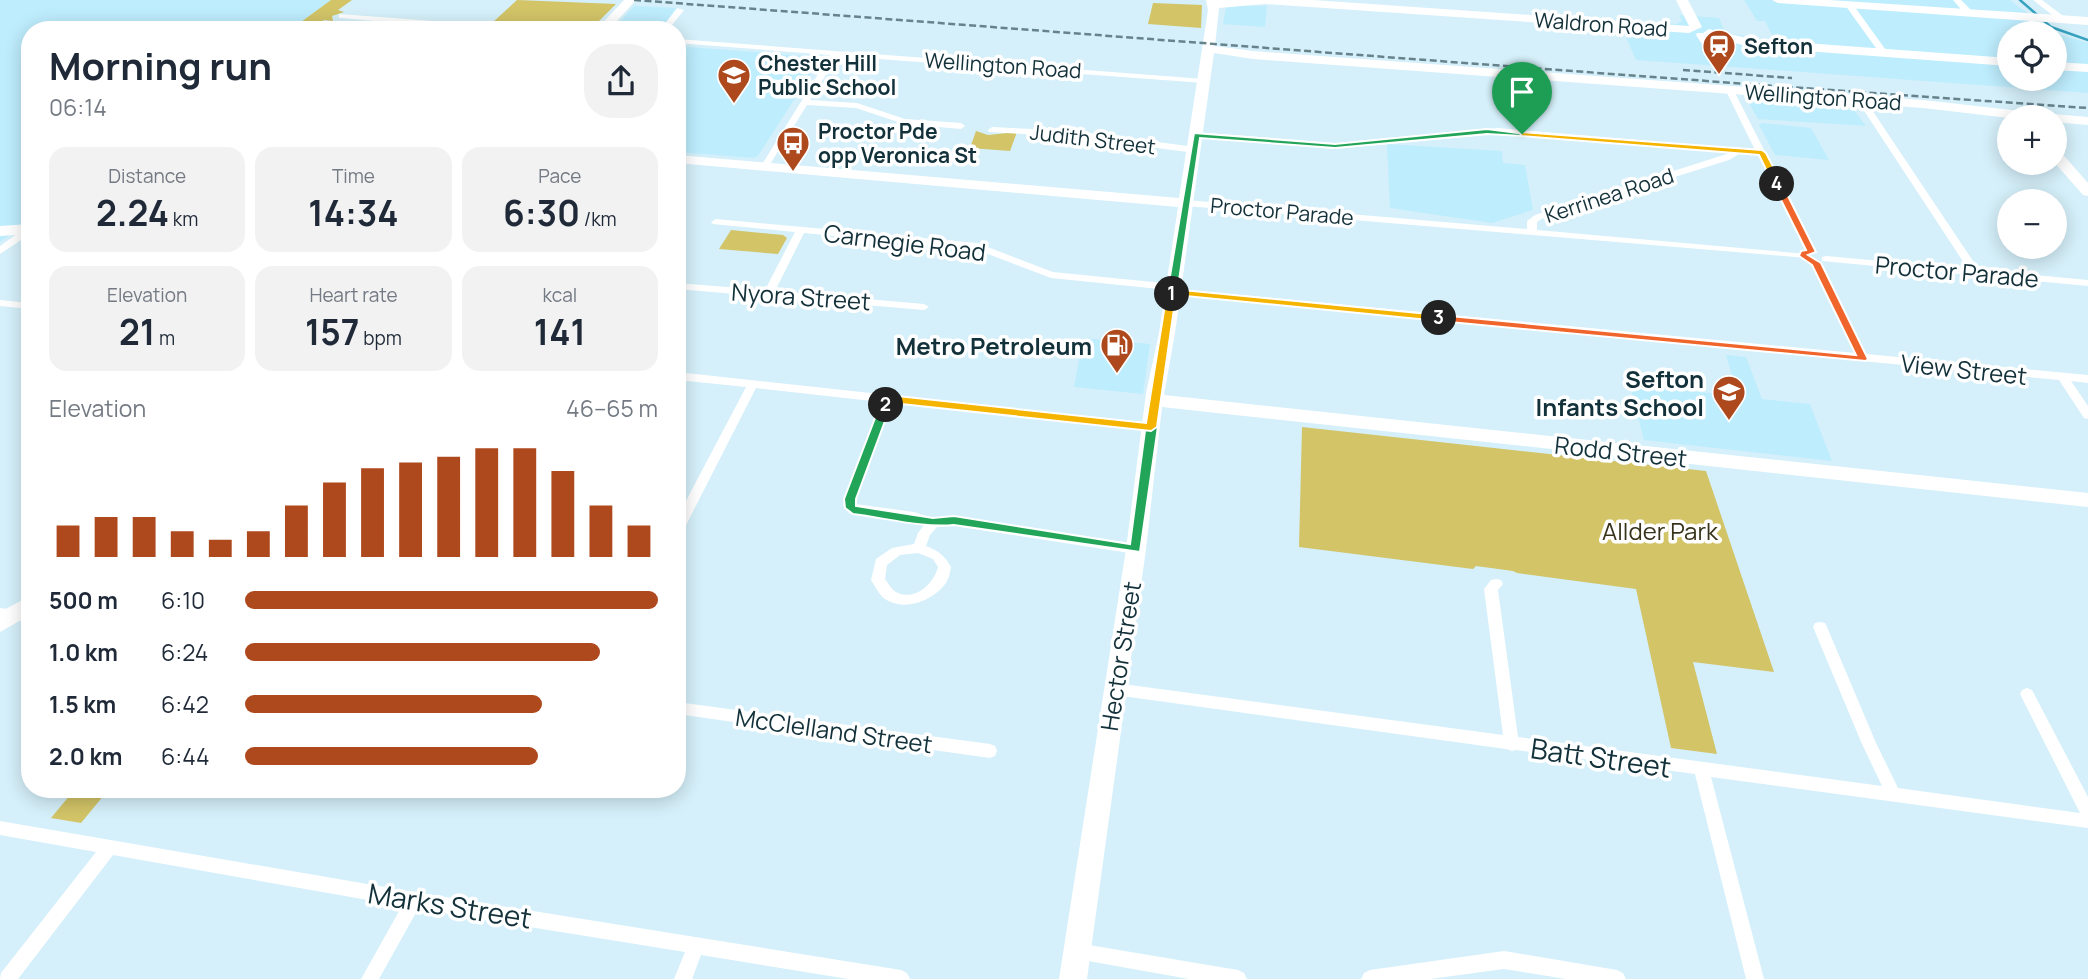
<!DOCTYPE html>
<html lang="en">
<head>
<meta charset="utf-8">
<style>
	:root { --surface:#fff; --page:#f2f2f3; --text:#1f2937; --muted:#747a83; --accent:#ae481d }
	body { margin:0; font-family:Manrope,sans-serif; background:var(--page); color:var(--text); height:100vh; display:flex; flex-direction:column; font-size:26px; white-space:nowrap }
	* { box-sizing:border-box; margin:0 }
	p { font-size:23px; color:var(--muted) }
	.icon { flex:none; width:38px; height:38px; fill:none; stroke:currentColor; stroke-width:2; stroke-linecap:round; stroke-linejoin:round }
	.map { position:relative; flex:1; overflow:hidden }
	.sheet { position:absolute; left:21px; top:21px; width:665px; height:777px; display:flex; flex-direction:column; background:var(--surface); border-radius:28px; box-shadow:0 4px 18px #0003 }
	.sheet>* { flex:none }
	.buttons { position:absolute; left:1997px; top:21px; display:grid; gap:14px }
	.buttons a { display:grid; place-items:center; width:70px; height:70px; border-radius:50%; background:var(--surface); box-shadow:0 4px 18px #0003; font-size:35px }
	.pin { position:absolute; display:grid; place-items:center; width:60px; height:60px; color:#fff; margin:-72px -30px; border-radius:50% 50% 50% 0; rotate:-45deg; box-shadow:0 0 7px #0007 }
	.pin .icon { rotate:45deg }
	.km { position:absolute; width:35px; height:35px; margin:-18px; border-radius:50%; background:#222; color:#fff; font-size:19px; line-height:35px; text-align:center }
	.round { display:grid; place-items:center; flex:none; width:74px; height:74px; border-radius:28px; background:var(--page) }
	.head { display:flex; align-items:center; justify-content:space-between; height:119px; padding:0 28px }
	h1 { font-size:38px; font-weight:700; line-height:52px }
	.metrics { display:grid; grid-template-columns:repeat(3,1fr); gap:10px; height:119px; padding:7px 28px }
	.metrics div { display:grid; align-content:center; border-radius:18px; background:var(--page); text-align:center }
	.metrics b { font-size:35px; font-weight:700 }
	.metrics small { font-size:19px; font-weight:400 }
	.metrics p { font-size:19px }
	.chart { height:196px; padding:14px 28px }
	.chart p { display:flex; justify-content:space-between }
	.chart svg { width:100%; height:126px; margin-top:7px; stroke:var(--accent); stroke-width:6 }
	ul { padding:0 28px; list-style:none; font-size:23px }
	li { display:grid; grid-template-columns:112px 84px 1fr; align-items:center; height:52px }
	li i { height:18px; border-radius:9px; background:var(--accent) }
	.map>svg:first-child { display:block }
	.built { fill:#beedfd }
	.green { fill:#d2c467 }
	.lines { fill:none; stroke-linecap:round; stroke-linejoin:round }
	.stream { stroke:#36a2c0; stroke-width:2.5 }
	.street { fill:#fff; fill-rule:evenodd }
	.secondary { fill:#fff; fill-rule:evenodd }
	.rail { stroke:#66838c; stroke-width:2.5; stroke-dasharray:7 3.5; stroke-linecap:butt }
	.split-1 { fill:#22a559; stroke:#fff; stroke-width:2 }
	.split-2 { fill:#22a559; stroke:#fff; stroke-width:2 }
	.split-3 { fill:#f5b400; stroke:#fff; stroke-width:2 }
	.split-4 { fill:#f0652b; stroke:#fff; stroke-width:2 }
	.split-5 { fill:#f5b400; stroke:#fff; stroke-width:2 }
	.labels { text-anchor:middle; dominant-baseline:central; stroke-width:7; stroke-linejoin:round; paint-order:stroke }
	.far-street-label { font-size:21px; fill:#13313a; stroke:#fff }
	.far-poi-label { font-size:21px; font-weight:bold; fill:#13313a; stroke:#fff; text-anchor:start }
	.street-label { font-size:24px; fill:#13313a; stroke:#fff }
	.poi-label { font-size:24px; font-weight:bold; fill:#13313a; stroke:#fff; text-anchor:end }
	.park-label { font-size:24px; fill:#38341c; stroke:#fff }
	.near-street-label { font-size:28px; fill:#13313a; stroke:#fff }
</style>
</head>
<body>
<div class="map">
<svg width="2088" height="979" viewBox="0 0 2088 979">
	<rect width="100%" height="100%" fill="#d5f0fa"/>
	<g class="built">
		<polygon points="0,0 331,0 290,30 30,30 30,220 0,242"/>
		<polygon points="1744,0 2010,0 2054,33 2009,33 2009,79 2054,79 2055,33 2088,43 2088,93 1636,60 1619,21 1676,24 1682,21 1679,15 1719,18 1725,33 1775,41 1765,21 1757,21"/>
		<polygon points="1229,5 1267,6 1265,27 1223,24 1226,7"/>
		<polygon points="634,6 680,8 662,30 613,30"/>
		<polygon points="677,46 818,57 820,59 758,156 754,158 677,152"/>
		<polygon points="1749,97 1850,105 1866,126 1758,119 1746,98"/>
		<polygon points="1763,123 1811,128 1829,160 1775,155 1759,125"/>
		<polygon points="1387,144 1502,151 1503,163 1525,165 1533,210 1492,223 1390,208"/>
		<polygon points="1083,338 1150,344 1143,394 1074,387"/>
		<polygon points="1726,355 1746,357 1762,399 1810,404 1832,461 1644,440 1630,385 1738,396"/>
	</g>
	<g class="green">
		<polygon points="331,0 352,0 338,10 344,12 332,16 333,21 324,20 311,30 290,30"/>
		<polygon points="517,0 616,4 590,30 492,23"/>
		<polygon points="1153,3 1202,5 1201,28 1148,24"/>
		<polygon points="976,131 988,135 1017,132 1010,151 970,148"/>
		<polygon points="731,230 783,235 787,238 778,254 719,249"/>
		<polygon points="1302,427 1706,471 1774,672 1693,662 1717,754 1671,748 1636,589 1517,573 1513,571 1476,566 1473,569 1299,547"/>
		<polygon points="75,789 109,789 81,823 51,818"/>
	</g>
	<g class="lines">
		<polyline class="stream" points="2020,0 2051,27 2088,40"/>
		<g class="street">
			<polygon points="1953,0 1961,0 1972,11 1972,15 1966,15"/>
			<polygon points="2033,0 2042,0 2067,19 2060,21"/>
			<polygon points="1846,3 1852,3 1888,53 1887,55 1881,55 1845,5"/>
			<polygon points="677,8 684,10 668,30 660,30"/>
			<polygon points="339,14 526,28 530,30 493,30 382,21 372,30 363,30 374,21 342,18 339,18"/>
			<polygon points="1697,33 1703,33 1722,62 1721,64 1715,64 1696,35"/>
			<polygon points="677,39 1204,79 1208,81 1204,83 838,56 810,100 857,103 905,119 961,123 965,126 961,129 904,124 856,108 807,105 769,166 765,169 761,166 830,55 677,43"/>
			<path d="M1727 89 1734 91 1816 252 1814 254H1808L1807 258 1186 206 1181 203 1186 200 1527 229V221L1535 215 1730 153 1498 134 1335 149 1196 138 1192 135 1196 132 1335 143 1498 128 1755 150 1726 91ZM1739 154 1758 155 1807 254 1537 230V222L1541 219 1729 160Z"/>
			<polygon points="1858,98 1864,98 1979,270 2088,280 2088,286 1822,261 1822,257 1826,256 1968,269 1857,100"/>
			<polygon points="992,127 1074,131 1195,147 1199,150 1195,153 1074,137 989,132 988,130"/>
			<polygon points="716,219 977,243 1053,272 1173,284 1178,287 1176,289 1855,353 1811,263 1816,260 1821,263 1866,354 2088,375 2088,383 2071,381 2088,406 2088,419 2084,418 2059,380 1172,295 1167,292 1169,290 1051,278 975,249 804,233 775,291 924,304 929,307 924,310 677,289 677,283 765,290 795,232 713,224 711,222"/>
			<polygon points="24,229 30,229 30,234 0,254 0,246"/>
			<polygon points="0,300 30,303 30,309 0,306"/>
			<path d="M677 372 1155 424 1157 427 1155 430 1151 431 892 403 855 504 914 512 933 518 954 516 1136 544 1141 546 1142 549 1141 552 1136 554 954 526 937 527 930 535 926 546C939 551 944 555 951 567 950 573 949 578 946 583 933 601 904 612 885 599 879 595 875 586 871 580L876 559 892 548 914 544 918 533 924 525 914 522 853 515 849 513 843 505 881 402 756 388 683 531 677 536V518L746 387 677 380ZM918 553 933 559 938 567C934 584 914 602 896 592 891 589 888 583 885 579L887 565 900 555Z"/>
			<polygon points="1496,579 1501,580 1503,584 1498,590 1518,737 1882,786 1862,744 1813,627 1815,623 1820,622 1825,623 1827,627 1876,743 1898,788 2080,813 2020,694 2022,690 2027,688 2032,690 2088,797 2088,828 1711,777 1764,979 1746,979 1695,774 1516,750 1512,751 1506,749 1115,695 1110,693 1108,689 1110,685 1115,683 1503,735 1484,589 1491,580"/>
			<polygon points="0,608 30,612 30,622 0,618"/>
			<polygon points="677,702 990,744 995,746 997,751 995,756 990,758 677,714"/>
			<polygon points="0,821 414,892 901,970 907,973 910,979 848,979 701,955 692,979 674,979 685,952 418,909 379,979 361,979 402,906 113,855 18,979 0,979 1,973 96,852 0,835"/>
			<polygon points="1077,943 1238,970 1244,973 1247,979 1189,979 1077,959 1071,957 1069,951 1071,945"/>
			<polygon points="1504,951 1617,970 1623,973 1626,979 1566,979 1504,969 1430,979 1361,979 1364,973 1370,970"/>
		</g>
		<g class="secondary">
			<polygon points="624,0 636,0 609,30 596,30"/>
			<polygon points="1206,0 1313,0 1689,26 1676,0 1688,0 1702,27 1689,33 1265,4 1219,8 1215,46 1253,51 1923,100 2039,113 2046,117 2009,118 1923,108 1253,59 1214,53 1175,333 1164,395 2088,493 2088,507 1162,407 1146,549 1087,979 1059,979 1126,549 1146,393 1159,333 1178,207 677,163 677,155 1179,198 1208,10"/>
			<polygon points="1772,0 1829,0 2088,17 2088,25 1778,3"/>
			<polygon points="1709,29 1751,39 2009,58 2009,66 1751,47 1705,36 1703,33"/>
			<polygon points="2054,62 2088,64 2088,72 2054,70"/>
			<polygon points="2054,114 2088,117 2088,125 2054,122 2054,117 2048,117"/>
			<polygon points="2054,149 2059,150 2088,183 2088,196 2083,195 2054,162"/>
			<polygon points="30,224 30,234 0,236 0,226"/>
			<polygon points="30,596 30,615 0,632 0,612"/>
		</g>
		<g class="rail">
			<path d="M634 0C1119 36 1603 75 2088 108"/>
			<polyline points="1683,70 1792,78"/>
		</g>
	</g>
	<polygon class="split-1" points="1487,129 1526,134 1522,136 1487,134 1335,148 1200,138 1177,294 1172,297 1167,294 1194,133 1335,144"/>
	<path class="split-2" d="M1172 291 1177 294 1140 552 954 525C921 528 886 518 853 514L845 508 844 499 880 405 886 402 891 405 856 499V506L933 518 954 516 1130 544 1150 393 1167 294Z"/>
	<polygon class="split-3" points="1172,289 1439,315 1444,318 1439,321 1176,295 1157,427 1151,431 892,403 886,409 880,405 884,396 888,395 1146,423 1167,292"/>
	<polygon class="split-4" points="1777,181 1782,184 1816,252 1808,255 1821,263 1868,359 1866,361 1439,321 1434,318 1439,315 1856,355 1812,265 1799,256 1801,251 1806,250 1773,184"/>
	<polygon class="split-5" points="1519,132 1762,150 1766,153 1782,184 1774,186 1759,155 1522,136"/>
	<defs>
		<symbol id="station-pin" viewBox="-11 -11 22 30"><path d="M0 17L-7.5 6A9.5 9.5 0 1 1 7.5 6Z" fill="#ae481d" stroke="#fff"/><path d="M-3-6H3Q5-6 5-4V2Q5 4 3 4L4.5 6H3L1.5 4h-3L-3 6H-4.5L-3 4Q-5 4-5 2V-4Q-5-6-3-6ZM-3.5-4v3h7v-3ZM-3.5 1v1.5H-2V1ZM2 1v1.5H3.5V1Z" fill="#fff"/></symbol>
		<symbol id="school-pin" viewBox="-11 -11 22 30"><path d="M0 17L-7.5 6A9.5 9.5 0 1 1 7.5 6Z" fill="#ae481d" stroke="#fff"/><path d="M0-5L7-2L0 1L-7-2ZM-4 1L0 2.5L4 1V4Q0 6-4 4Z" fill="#fff"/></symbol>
		<symbol id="bus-pin" viewBox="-11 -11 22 30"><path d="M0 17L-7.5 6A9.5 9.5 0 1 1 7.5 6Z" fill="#ae481d" stroke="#fff"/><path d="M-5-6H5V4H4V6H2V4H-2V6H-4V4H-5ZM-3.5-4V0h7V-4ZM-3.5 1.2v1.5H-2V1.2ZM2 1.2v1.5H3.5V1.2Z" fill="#fff"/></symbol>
		<symbol id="fuel-pin" viewBox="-11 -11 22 30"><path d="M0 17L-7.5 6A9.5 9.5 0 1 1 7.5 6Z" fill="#ae481d" stroke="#fff"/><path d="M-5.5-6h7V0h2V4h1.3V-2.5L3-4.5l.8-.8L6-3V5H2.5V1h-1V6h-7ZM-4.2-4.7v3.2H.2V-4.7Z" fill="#fff"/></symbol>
	</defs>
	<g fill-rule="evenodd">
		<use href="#station-pin" x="1700" y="27" width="38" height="52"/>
		<use href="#school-pin" x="715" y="56" width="38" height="52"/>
		<use href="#bus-pin" x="774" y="124" width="38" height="52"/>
		<use href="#fuel-pin" x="1098" y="326" width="38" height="52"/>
		<use href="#school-pin" x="1710" y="373" width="38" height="52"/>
	</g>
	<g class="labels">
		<g class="far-street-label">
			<text transform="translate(1601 24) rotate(4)">Waldron Road</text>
			<text transform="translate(1003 65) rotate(4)">Wellington Road</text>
			<text transform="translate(1823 97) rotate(4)">Wellington Road</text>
			<text transform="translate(1093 139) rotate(7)">Judith Street</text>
			<text transform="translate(1609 195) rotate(-18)">Kerrinea Road</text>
			<text transform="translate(1282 211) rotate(5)">Proctor Parade</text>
		</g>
		<g class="far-poi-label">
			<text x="1744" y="46">Sefton</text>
			<text x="758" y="63">Chester Hill<tspan x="758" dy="24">Public School</tspan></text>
			<text x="818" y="131">Proctor Pde<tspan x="818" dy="24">opp Veronica St</tspan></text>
		</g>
		<g class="street-label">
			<text transform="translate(905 242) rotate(7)">Carnegie Road</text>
			<text transform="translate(1957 271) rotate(5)">Proctor Parade</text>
			<text transform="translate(801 296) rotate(4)">Nyora Street</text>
			<text transform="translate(1964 369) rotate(6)">View Street</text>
			<text transform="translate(1621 451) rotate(6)">Rodd Street</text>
			<text transform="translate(1120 656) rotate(-81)">Hector Street</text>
			<text transform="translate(834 730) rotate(8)">McClelland Street</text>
		</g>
		<g class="poi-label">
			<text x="1092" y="345">Metro Petroleum</text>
			<text x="1704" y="378">Sefton<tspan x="1704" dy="28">Infants School</tspan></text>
		</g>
		<g class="park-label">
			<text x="1660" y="530">Allder Park</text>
		</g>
		<g class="near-street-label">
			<text transform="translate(1601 757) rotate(8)">Batt Street</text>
			<text transform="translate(450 905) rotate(9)">Marks Street</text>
		</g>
	</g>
</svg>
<div class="buttons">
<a><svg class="icon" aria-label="locate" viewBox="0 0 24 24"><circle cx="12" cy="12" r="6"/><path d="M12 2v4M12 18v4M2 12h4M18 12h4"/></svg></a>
<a>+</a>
<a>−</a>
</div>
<div class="pin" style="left:1522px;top:134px;background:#1e9e55"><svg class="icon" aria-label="arrive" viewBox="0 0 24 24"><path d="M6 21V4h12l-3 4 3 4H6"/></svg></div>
<b class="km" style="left:1172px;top:294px">1</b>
<b class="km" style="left:886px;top:405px">2</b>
<b class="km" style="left:1439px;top:318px">3</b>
<b class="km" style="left:1777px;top:184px">4</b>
<section class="sheet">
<div class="head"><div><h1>Morning run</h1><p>06:14</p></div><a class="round"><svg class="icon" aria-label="share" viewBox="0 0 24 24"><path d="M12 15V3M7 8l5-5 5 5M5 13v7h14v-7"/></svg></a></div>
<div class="metrics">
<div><p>Distance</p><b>2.24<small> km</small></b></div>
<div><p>Time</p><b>14:34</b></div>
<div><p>Pace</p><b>6:30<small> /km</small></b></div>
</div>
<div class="metrics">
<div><p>Elevation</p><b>21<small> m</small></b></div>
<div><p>Heart rate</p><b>157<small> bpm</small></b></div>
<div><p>kcal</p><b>141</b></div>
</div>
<div class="chart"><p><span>Elevation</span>46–65 m</p>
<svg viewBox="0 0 160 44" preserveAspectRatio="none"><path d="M5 44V33M15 44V30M25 44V30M35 44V35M45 44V38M55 44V35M65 44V26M75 44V18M85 44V13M95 44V11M105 44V9M115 44V6M125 44V6M135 44V14M145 44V26M155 44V33"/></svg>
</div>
<ul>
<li><b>500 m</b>6:10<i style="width:100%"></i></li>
<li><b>1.0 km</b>6:24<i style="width:86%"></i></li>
<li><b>1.5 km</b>6:42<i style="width:72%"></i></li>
<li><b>2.0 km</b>6:44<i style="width:71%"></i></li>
</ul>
</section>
</div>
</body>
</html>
